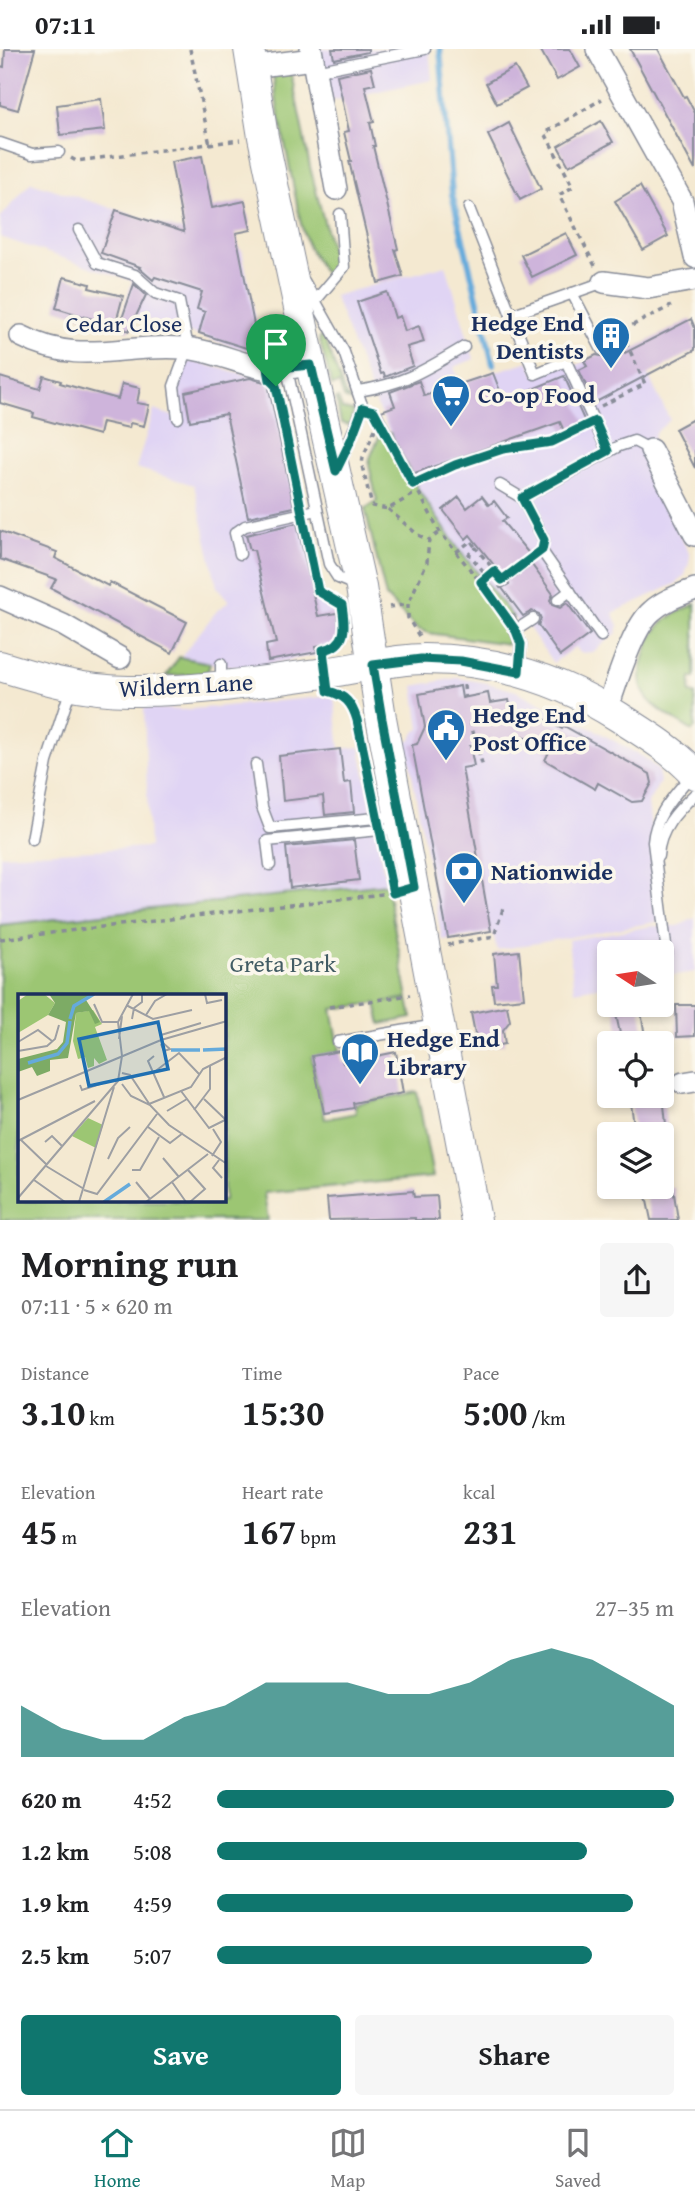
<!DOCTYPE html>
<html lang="en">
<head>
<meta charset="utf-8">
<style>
	:root { --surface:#fff; --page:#f6f6f6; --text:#202124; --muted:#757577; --line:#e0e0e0; --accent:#0f766e }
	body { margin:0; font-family:"Gentium Book Plus",serif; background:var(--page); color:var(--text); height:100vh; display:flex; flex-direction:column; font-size:26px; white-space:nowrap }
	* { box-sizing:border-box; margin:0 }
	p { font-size:23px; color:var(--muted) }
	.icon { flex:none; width:38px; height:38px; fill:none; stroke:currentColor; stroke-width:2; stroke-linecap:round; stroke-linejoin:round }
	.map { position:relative; height:1171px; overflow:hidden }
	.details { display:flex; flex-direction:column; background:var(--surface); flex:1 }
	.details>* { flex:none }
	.needle { width:46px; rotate:282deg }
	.tools { position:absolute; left:597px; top:891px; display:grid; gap:14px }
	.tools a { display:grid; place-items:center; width:77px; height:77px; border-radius:7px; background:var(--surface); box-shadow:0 4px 10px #0003; font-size:35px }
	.pin { position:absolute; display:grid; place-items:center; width:60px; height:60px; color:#fff; margin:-72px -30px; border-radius:50% 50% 50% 0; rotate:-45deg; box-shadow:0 0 7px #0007 }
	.pin .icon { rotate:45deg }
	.round { display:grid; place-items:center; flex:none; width:74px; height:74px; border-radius:7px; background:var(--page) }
	.overview { display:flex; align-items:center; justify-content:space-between; height:119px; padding:0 21px }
	h1 { font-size:38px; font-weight:600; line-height:52px }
	.figures { display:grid; grid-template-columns:repeat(3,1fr); gap:10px; height:119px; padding:7px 21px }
	.figures div { display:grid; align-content:center }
	.figures b { font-size:35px; font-weight:600 }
	.figures small { font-size:19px; font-weight:400 }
	.figures p { font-size:19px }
	.chart { height:196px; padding:14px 21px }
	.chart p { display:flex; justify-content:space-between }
	.chart svg { width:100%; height:126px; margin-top:7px; fill:var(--accent); opacity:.7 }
	.button { display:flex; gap:14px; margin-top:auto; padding:14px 21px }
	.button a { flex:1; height:80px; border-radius:7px; background:var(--accent); color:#fff; font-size:28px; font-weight:600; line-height:80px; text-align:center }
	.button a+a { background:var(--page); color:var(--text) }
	ul { padding:0 21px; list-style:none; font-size:23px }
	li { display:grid; grid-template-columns:112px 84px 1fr; align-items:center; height:52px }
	li i { height:18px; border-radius:9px; background:var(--accent) }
	.status { display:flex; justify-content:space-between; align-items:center; height:49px; padding:0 35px; background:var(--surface); direction:ltr }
	.status svg { height:19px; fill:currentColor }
	.tab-bar { display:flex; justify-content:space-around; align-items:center; height:98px; border-top:2px solid var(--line); background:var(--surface); font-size:19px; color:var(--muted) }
	.tab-bar a { display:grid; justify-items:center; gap:4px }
	.tab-bar .selected { color:var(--accent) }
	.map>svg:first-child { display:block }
	.built { fill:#e0d4f4 }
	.green { fill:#9cc673; stroke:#5c7a68; stroke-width:2; fill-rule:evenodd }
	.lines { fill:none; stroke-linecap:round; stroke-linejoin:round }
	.stream { stroke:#65aadb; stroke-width:6 }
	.building { fill:#ceb4db }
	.lane-casing { stroke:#888c98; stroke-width:13 }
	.street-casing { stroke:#888c98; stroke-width:24 }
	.secondary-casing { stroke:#888c98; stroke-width:32 }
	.path { stroke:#888c98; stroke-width:3.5; stroke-dasharray:5 5; stroke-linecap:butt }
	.lane { stroke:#fff; stroke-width:10 }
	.street { stroke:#fff; stroke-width:21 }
	.secondary { stroke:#fff; stroke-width:30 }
	.route-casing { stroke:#fff; stroke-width:14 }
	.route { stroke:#0f766e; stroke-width:9 }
	.labels { text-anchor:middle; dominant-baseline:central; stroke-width:7; stroke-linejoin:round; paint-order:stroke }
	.poi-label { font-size:24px; font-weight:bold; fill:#1b2f5e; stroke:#fbf7ec; text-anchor:start }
	.street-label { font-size:24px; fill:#1b2f5e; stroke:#fbf7ec }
	.park-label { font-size:24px; fill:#425c64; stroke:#fbf7ec }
	.inset-river { fill:none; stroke:#65aadb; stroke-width:3.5 }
	.inset-road { fill:none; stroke:#9d9fa3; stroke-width:2 }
	.view { fill:#1f6fb2; fill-opacity:0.15; stroke:#1f6fb2; stroke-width:3.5 }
	.inset-edge { fill:none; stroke:#1b2f5e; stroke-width:3.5 }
</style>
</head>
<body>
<div class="status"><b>07:11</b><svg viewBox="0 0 49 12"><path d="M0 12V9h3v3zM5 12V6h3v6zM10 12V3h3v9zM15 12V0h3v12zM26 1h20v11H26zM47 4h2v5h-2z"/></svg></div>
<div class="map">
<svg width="695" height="1171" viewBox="0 0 695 1171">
	<rect width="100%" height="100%" fill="#fbf7ec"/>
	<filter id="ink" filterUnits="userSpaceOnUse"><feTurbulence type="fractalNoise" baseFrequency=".0143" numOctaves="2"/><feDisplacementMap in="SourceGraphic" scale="14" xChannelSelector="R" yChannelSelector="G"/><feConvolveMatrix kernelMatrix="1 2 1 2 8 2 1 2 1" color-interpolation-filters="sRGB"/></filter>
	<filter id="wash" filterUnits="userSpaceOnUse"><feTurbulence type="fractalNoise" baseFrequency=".00686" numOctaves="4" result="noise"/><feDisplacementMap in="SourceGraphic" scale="28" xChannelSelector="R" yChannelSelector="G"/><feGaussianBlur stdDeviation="1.57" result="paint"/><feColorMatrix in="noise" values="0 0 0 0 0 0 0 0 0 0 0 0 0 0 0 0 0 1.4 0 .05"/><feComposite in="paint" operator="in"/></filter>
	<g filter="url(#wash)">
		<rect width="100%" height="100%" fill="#f4e9d1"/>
		<g class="built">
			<polygon points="312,0 429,0 432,31 322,54"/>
			<polygon points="31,133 242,201 260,292 247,302 123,263 132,232 0,188 0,169"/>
			<polygon points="446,216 474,310 454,318 460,334 529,312 535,326 566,313 570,320 630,289 670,371 655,384 646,421 690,506 689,514 685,526 677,534 613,564 619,576 617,584 593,603 580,604 575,598 553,614 527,576 522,579 459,501 419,442 379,362 334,247"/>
			<polygon points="190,312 269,331 275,337 318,542 341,556 345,577 342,589 331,598 322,600 323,605 247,619 210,614 208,622 166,627 215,564 229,552 217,538 194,436 136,419 154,361 179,369 178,325"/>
			<polygon points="457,629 487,634 516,642 595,681 645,709 658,721 660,733 648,754 662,872 497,901 493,884 442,891 406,692 411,691 416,682 420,680 414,637"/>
			<polygon points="334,647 340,700 360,698 386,835 0,876 0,806 149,798 144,659 182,661"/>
			<polygon points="695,869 695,923 662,928 662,903 609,903 609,936 574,942 568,891 652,877 678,877"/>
		</g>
		<g class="green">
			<polygon points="290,19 310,118 335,215 334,222 329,227 325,226 308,197 301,175 277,55 273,25"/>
			<polygon points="321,287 325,291 346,347 353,353 344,349 339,335 332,337 319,290"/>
			<polygon points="338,349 342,360 354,362 349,376 341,374 336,350"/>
			<polygon points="390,384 419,442 459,501 513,568 504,576 511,593 508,595 428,584 416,579 386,548 365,460 377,452 369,416 370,409 379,388"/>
			<path d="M695 555V629H691L690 644 695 645V678L692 682C678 672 659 663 648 650 632 631 647 590 662 574 671 565 684 561 695 555Z"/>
			<polygon points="179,608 210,614 208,622 204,625 166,627"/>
			<path d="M386 835 408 949 383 953 408 950 412 969 381 975 376 954 332 960 340 1002 312 1008 325 1070 356 1064 355 1055 417 1043 433 1128 264 1144 268 1171H0V876ZM19 947H224V1152H19Z"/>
		</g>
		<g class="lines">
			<polyline class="stream" points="440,0 452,145 493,315"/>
		</g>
		<g id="blocks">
			<g class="building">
				<polygon points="5,0 35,0 18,61 0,56 0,17 4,18"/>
				<polygon points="332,0 368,0 368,3 334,10"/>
				<polygon points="540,0 570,0 580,18 557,31"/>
				<polygon points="630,0 658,0 684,48 686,47 695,64 695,121"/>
				<polygon points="515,18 527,39 497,55 486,34"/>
				<polygon points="371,19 375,35 365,37 374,73 370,74 375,97 373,97 398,200 395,201 403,227 378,234 349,112 351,112 344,83 349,82 337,26"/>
				<polygon points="101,50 105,81 60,86 57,56"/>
				<polygon points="601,72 613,93 569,117 558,97"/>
				<polygon points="509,74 541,140 520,151 488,86"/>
				<polygon points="202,107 212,159 245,152 251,181 236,184 257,291 246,299 199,284 205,263 197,260 202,243 155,228 153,231 139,219 140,218 101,204 116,161 184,183 171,113"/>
				<polygon points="640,137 668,187 643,201 615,152"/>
				<polygon points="566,184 577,206 532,228 521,206"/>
				<polygon points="64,228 90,235 89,239 123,247 115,277 56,259"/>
				<polygon points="134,235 146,246 129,282 119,278"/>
				<polygon points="387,243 395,269 400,267 405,282 419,277 424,293 407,298 413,317 385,328 384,324 381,325 357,253"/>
				<polygon points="691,270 695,279 695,301 594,354 579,321 587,317 584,312 596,306 605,308 609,305 610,299 620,294 625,304"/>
				<polygon points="493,324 504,352 564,327 585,373 564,382 560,373 412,425 381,362 395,357 390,343 419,332 424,347"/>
				<polygon points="44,327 61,332 60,334 118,350 122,335 140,339 137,354 149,356 144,377 130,374 129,379 102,373 99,386 33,368 34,364 0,354 0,328 40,340"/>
				<polygon points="250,329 268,334 294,458 248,468 226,365 190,372 185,343"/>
				<polygon points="695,369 695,419 675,380"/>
				<polygon points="482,447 489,456 494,452 507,469 502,472 531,507 527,509 553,545 550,551 552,556 560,559 567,554 590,585 560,607 538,576 541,570 539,565 532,562 523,567 502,539 509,535 470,486 466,490 443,461 459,448 467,459"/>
				<polygon points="297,474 318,567 337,564 340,588 337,593 316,597 317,603 268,612 266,596 276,594 254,501 250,501 246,486"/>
				<polygon points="0,482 57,503 55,509 108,537 110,533 187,573 172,604 51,539 56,530 0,510"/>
				<polygon points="460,637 462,649 488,644 490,654 509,651 512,666 529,662 562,680 564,677 650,725 652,734 642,752 632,753 598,734 595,740 545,711 549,703 525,688 470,697 474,717 462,719 491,882 448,889 412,696 417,695 425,678 419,645"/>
				<polygon points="340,700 344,734 351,733 354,763 325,766 323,747 283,752 279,707"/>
				<polygon points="354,791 359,831 290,839 286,798"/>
				<polygon points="519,902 524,949 494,952 492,936 497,936 494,905"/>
				<polygon points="614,956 640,956 646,994 622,994"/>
				<polygon points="676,956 695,956 695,987 677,988"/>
				<polygon points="507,957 510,972 503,981 505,995 478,1000 471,964"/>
				<polygon points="340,1002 343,1014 396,1003 403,1044 353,1054 354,1059 324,1064 312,1007"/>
				<polygon points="630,1046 659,1046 660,1056 664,1056 667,1085 635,1085"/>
				<polygon points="644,1138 673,1138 678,1171 651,1171"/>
				<polygon points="413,1142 414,1148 437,1147 439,1171 415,1171 415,1169 329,1171 327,1149"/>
			</g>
		</g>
	</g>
	<g filter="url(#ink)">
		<use href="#blocks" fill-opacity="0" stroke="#888c98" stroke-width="2"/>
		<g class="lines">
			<defs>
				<g id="lane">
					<polyline points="315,22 425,0"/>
					<polyline points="0,94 32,105 59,103"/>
					<polyline points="469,159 511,266 604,233"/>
					<polyline points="79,181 97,214 135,226 155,244 179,252 188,299 174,337 178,369"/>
					<polyline points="304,232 344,303 363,359 340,414"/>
					<polyline points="572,244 602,301"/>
					<polyline points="316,251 344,218 340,165"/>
					<polyline points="511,266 535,325 566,312 608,403"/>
					<polyline points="287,320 329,515 338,529 355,536"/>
					<path d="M358 342C404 335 425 321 464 298"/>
					<polyline points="500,436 522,449 544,491"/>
					<polyline points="522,449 619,397 634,392 651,401"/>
					<polyline points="240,505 235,484 245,477 317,461"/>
					<polyline points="544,505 601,587"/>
					<polyline points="558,551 570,542"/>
					<polyline points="510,570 521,595 519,620"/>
					<polyline points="516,581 533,570"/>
					<polyline points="221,615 221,636"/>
					<polyline points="256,715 262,758 270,779 397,767"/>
					<polyline points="32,790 47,713 71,639"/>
					<path d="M658 807C659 781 677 762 695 745"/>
					<polyline points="270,816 267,792 400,779"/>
					<path d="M667 904 653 793C655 765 675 746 692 725"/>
					<polyline points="338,993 436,976"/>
				</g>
				<g id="street">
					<polyline points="311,0 336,140"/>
					<polyline points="597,0 682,152 695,208"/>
					<polyline points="252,18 313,10"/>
					<polyline points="604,233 648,239 695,231"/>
					<path d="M21 287C81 318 122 294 184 299 212 301 236 314 263 319 278 322 295 318 311 316"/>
					<polyline points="651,401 695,486"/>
					<polyline points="0,548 63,576 120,609"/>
					<path d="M607 660C617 634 632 579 652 562 664 551 680 546 695 540"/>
					<polyline points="683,1034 695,1032"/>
				</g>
				<g id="secondary">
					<polyline points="249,0 263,88 311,316 361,538 381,669 476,1171"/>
					<path d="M0 617C42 630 85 642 129 642 194 643 260 633 324 624 357 620 391 610 424 610 494 610 560 630 619 668 646 685 674 702 695 725"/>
				</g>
			</defs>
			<use href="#lane" class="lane-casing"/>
			<use href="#street" class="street-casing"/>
			<use href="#secondary" class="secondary-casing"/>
			<g class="path">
				<polyline points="190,0 210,96"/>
				<polyline points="71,109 76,112 240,91"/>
				<polyline points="595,217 559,146 573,138 545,84 602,50"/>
				<polyline points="611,286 621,282"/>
				<polyline points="269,299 280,291"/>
				<polyline points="601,357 645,335 621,282 671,257"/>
				<polyline points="376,365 440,483 502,560"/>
				<polyline points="379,371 363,408 362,417 372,457 388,460 416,444"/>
				<polyline points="413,435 455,416 503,399 552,393 582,378"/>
				<polyline points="388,460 418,486 429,491"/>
				<polyline points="456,503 471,492 476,499"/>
				<polyline points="314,523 318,542 340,555"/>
				<polyline points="477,529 484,523 469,505 476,499 494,521"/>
				<polyline points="481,533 494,521 502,532 532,509"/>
				<polyline points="491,545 531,515"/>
				<polyline points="389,558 408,555"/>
				<polyline points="419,587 408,569 408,555 427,513 429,491 440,483"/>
				<polyline points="464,636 465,648"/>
				<polyline points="342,647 353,659"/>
				<polyline points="470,672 483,718"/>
				<polyline points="0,890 391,844"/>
				<polyline points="448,896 494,887 503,860"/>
				<polyline points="329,958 410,946"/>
			</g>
			<use href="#lane" class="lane"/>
			<use href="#street" class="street"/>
			<use href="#secondary" class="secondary"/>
		</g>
	</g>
	<g class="lines" filter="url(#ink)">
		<defs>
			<path id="route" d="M311 316 336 422 351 391 363 359 374 362 413 435 455 416 503 400 552 393 595 372 608 402 522 449 544 491 542 501 502 531 494 522 481 533 516 582 521 595 519 623 461 612 421 610 373 616 382 670 414 838 393 844 357 671C352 654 345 646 328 642L323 601C349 596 345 576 342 556L318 542 276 337 270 331 268 320Z"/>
		</defs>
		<use href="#route" class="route-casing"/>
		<use href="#route" class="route"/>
	</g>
	<defs>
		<symbol id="building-pin" viewBox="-11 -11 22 30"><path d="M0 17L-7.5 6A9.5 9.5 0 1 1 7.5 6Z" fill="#1f6fb2" stroke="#fbf7ec"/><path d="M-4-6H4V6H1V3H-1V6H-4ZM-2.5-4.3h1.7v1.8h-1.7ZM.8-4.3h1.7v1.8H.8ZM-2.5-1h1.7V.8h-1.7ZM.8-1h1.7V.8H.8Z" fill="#fff"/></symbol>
		<symbol id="supermarket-pin" viewBox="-11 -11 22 30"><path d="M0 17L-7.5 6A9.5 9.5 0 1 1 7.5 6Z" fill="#1f6fb2" stroke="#fbf7ec"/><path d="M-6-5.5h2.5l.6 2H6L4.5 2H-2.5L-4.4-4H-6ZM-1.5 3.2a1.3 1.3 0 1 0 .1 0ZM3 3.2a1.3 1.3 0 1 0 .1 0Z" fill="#fff"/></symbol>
		<symbol id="civic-pin" viewBox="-11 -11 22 30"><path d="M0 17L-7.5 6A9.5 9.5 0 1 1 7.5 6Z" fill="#1f6fb2" stroke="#fbf7ec"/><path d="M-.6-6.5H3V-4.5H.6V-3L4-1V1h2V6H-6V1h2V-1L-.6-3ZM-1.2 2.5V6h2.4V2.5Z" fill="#fff"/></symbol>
		<symbol id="bank-pin" viewBox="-11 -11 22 30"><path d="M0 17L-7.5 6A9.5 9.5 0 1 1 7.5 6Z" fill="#1f6fb2" stroke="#fbf7ec"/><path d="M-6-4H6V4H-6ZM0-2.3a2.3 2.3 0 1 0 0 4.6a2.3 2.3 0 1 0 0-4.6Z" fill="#fff"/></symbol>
		<symbol id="library-pin" viewBox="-11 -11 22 30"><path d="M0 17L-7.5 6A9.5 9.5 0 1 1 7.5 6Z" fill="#1f6fb2" stroke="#fbf7ec"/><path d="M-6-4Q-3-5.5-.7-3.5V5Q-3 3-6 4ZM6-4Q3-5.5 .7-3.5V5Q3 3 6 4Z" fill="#fff"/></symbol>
	</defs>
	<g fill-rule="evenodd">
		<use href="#building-pin" x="589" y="265" width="44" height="60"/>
		<use href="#supermarket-pin" x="429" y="323" width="44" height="60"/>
		<use href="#civic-pin" x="424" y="657" width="44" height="60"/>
		<use href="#bank-pin" x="442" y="800" width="44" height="60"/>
		<use href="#library-pin" x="338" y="981" width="44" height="60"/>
	</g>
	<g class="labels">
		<g class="poi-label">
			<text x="584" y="273" text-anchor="end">Hedge End<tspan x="584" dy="28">Dentists</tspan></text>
			<text x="478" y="345">Co-op Food</text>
			<text x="473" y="665">Hedge End<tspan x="473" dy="28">Post Office</tspan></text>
			<text x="491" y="822">Nationwide</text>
			<text x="387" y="989">Hedge End<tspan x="387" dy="28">Library</tspan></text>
		</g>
		<g class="street-label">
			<text x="124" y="274">Cedar Close</text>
			<text transform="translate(186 636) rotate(-3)">Wildern Lane</text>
		</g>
		<g class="park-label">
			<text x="283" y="914">Greta Park</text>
		</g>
	</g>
	<g transform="translate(18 945)">
		<rect width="208" height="208" fill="#f4e9d1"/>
		<path d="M10 0H26L37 9 30 21 0 39V7ZM75 16 84 30 77 33 89 66 81 70 76 64V72L70 74 67 63 60 65 55 47 58 19ZM70 124 85 131 78 154 54 142Z" fill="#9cc673"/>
		<path d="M31 0H77L68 6 82 28 77 30 71 17 58 19 50 64 32 66V77L19 82 14 73 0 78V65L39 55 45 48 48 28 30 21 37 9Z" fill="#7dab65"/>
		<path class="inset-river" d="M52 25 56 12 76 0M153 56H182M185 56 209 55M10 69 40 60 49 49 52 27M86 208 112 190"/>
		<path class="inset-road" d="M187 0 189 9 204 6M76 10 84 28H100M108 11 135 25 174 16M128 21 137 7 149 0M114 25 116 14 124 8V0M143 41 183 29M101 45 104 22M0 48 20 36 34 47M143 50 146 57 152 55 145 49M0 57 29 52 37 45 41 31M104 62 100 28 115 0M136 62 130 67 146 103M104 79 112 81 132 111M135 79 161 59 181 80M104 90 113 102 132 111 151 131 209 170M62 91 64 96 82 90M163 97 191 134 207 126M186 105 208 126M0 106 143 46 209 27M131 110 173 93 185 75 209 63M176 116 192 95V71M149 117 169 105M130 133 152 149 165 139M2 145 28 170M0 147 77 107M27 148 34 142 44 152M194 162 203 148 195 135M145 164 161 183M90 165 100 144 112 133M201 166 195 174 204 184M28 172 66 195M114 176H122L141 143M170 176 187 195 172 208M16 186 47 208M118 188 132 205M154 188 168 208M66 196 79 200 139 120M0 204 100 87 104 62M61 208 96 93M128 208 190 160"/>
		<path class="view" d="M140 28 150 75 71 92 61 45Z"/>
		<rect width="208" height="208" class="inset-edge"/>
	</g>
</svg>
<div class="tools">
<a><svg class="needle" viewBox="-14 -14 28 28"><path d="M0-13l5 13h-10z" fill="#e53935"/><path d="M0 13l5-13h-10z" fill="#757577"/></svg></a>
<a><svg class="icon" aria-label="locate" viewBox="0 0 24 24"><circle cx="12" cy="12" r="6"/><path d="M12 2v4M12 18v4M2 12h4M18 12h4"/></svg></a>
<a><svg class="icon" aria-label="layers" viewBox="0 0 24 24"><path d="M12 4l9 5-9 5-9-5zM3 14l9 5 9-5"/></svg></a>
</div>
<div class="pin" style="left:276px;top:337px;background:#1e9e55"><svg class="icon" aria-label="arrive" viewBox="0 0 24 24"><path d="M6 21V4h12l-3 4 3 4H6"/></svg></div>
</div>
<section class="details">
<div class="overview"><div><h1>Morning run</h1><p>07:11 · 5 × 620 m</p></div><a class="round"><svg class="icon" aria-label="share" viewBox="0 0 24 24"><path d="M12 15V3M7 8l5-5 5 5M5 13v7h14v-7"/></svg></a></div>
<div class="figures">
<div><p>Distance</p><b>3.10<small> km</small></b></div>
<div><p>Time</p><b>15:30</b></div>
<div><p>Pace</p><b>5:00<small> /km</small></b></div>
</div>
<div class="figures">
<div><p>Elevation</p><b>45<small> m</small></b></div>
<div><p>Heart rate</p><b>167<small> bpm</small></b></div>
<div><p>kcal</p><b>231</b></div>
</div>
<div class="chart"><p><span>Elevation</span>27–35 m</p>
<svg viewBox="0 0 160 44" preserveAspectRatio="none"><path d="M0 44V26L10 34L20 38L30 38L40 30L50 26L60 18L70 18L80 18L90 22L100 22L110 18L120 10L130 6L140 10L150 18L160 26V44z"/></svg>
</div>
<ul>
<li><b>620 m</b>4:52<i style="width:100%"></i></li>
<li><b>1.2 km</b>5:08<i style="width:81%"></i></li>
<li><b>1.9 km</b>4:59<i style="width:91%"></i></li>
<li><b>2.5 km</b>5:07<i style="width:82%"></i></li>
</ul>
<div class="button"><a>Save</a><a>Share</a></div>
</section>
<nav class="tab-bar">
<a class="selected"><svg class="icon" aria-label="home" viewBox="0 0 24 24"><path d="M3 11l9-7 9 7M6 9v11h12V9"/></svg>Home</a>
<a><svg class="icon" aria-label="map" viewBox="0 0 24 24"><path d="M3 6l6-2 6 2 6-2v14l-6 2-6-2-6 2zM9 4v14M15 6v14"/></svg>Map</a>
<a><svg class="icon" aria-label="saved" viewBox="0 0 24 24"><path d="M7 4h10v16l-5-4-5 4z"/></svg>Saved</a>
</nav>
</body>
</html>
